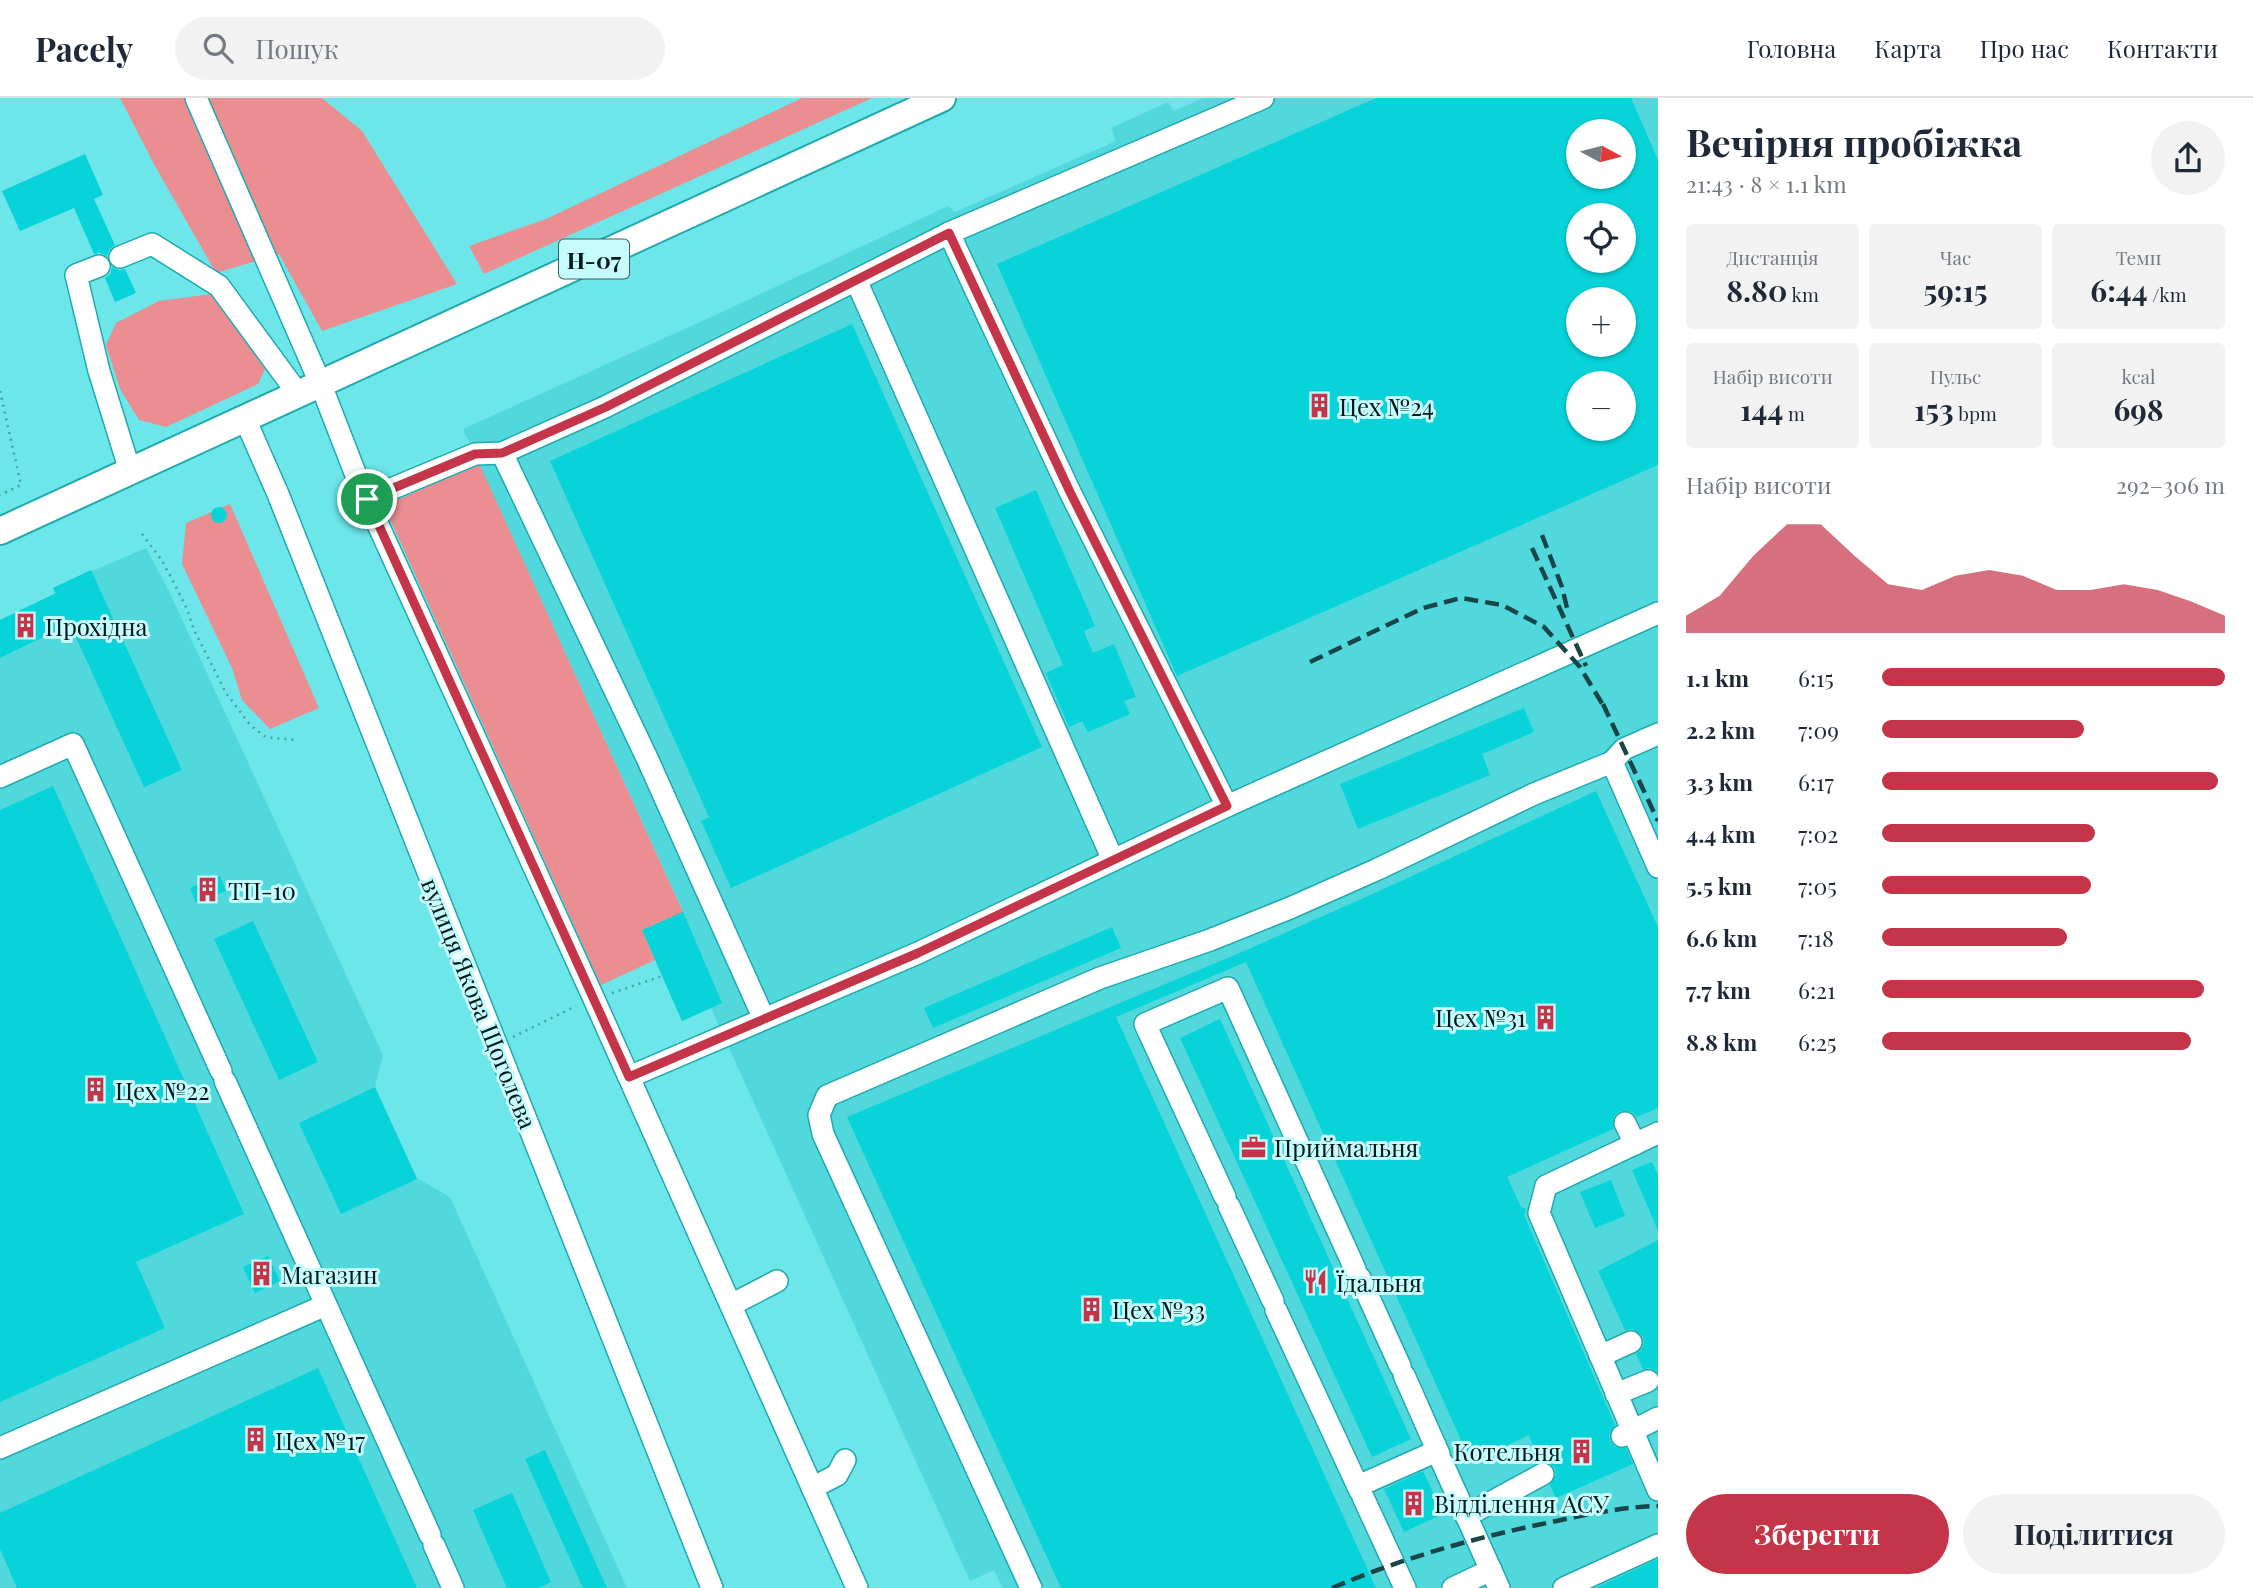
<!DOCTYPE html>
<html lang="uk">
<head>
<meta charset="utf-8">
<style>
	:root { --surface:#fff; --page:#f2f2f3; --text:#1f2937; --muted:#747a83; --line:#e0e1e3; --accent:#c53549 }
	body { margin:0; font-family:"Playfair Display",serif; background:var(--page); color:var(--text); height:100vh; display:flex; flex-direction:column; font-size:26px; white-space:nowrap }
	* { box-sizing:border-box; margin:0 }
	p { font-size:23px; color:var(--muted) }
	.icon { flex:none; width:38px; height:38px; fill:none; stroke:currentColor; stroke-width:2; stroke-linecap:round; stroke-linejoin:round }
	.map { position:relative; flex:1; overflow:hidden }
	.details { display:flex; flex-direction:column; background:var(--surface); width:595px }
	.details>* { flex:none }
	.needle { width:46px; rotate:97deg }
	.buttons { position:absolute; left:1566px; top:21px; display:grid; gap:14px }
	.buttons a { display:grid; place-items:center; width:70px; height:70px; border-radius:50%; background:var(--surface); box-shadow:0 2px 5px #0004; font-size:35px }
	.pin { position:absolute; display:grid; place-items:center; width:60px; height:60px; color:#fff; margin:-30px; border:4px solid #fff; border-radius:50%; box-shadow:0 2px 7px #0007 }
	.round { display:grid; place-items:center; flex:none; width:74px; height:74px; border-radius:37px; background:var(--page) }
	.summary { display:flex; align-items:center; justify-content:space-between; height:119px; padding:0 28px }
	h1 { font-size:38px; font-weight:700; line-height:52px }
	.figures { display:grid; grid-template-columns:repeat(3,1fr); gap:10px; height:119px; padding:7px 28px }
	.figures div { display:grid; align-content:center; border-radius:7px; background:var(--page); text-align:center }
	.figures b { font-size:30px; font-weight:700 }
	.figures small { font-size:19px; font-weight:400 }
	.figures p { font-size:19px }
	.chart { height:196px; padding:14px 28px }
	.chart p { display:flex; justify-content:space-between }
	.chart svg { width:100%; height:126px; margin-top:7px; fill:var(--accent); opacity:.7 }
	.action { display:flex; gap:14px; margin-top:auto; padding:14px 28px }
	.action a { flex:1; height:80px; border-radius:42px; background:var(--accent); color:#fff; font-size:28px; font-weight:700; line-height:80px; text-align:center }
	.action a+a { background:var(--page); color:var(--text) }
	ul { padding:0 28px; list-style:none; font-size:23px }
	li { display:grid; grid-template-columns:112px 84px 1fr; align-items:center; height:52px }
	li i { height:18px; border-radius:9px; background:var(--accent) }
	header { display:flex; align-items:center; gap:42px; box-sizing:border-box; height:98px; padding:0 35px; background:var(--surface); border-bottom:2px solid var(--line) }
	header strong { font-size:33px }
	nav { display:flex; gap:38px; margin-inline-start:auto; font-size:24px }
	.search { width:490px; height:63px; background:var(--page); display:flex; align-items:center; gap:18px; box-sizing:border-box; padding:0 24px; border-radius:38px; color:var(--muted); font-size:26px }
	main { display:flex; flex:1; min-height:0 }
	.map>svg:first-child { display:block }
	.built { fill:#51d8dc; fill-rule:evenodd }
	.green { fill:#eb8e92 }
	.building { fill:#07d3d8; fill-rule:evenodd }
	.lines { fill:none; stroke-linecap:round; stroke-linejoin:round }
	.minor-casing { stroke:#1faaae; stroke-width:24 }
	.major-casing { stroke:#1faaae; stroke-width:30 }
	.path { stroke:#48a1a3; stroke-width:2.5; stroke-dasharray:2 5; stroke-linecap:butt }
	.minor { stroke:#fff; stroke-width:21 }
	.major { stroke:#fff; stroke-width:26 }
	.rail { stroke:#184648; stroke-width:4.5; stroke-dasharray:14 7; stroke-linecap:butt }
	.route-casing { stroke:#fff; stroke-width:14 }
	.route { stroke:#c53549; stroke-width:9 }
	.labels { text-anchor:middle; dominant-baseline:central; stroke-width:6; stroke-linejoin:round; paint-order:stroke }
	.shield { fill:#c6fcfd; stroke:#3c5e5f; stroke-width:2 }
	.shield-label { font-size:23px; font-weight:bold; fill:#011a1b }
	.poi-label { font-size:24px; fill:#011a1b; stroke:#c6fcfd; text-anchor:start }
	.street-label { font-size:24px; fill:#011a1b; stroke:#c6fcfd }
</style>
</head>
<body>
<header>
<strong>Pacely</strong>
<div class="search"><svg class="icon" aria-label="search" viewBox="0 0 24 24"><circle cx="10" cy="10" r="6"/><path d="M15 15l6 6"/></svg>Пошук</div>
<nav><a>Головна</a><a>Карта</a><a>Про нас</a><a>Контакти</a></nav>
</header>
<main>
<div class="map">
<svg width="1658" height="1490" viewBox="0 0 1658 1490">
	<rect width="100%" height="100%" fill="#6ce6e9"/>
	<g class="built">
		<path d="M1203 0H1658V1490H1003L994 1472 970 1483 711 910 682 923 642 832 683 813 463 331 722 214 948 108 955 114 1116 43 1111 30 1168 4 1174 13ZM1578 33H1624V79H1578ZM1578 117H1624V163H1578ZM1578 201H1624V247H1578ZM1578 285H1624V331H1578Z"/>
		<polygon points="146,450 168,491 383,957 375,989 417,1080 450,1099 627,1490 0,1490 0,522 55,496 53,490"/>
	</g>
	<g class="green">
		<polygon points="120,0 322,0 362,33 457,186 322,233 279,156 216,175 155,68"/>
		<polygon points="802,0 872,0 484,176 469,148 546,121"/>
		<polygon points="212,196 265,271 258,286 166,329 139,322 120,291 106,247 116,225 159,203"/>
		<polygon points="479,365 683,814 642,832 655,862 601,887 384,408"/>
		<polygon points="230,406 319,610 270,631 242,602 232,570 182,466 186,425"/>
	</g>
	<g class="building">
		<path d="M1376 0H1631L1658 62V367L1177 578 997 166ZM1578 33H1624V79H1578ZM1578 117H1624V163H1578ZM1578 201H1624V247H1578ZM1578 285H1624V331H1578Z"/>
		<polygon points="85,56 103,97 94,101 115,147 109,152 107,158 100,155 94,156 74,110 20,133 2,93"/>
		<polygon points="112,169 119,172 125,171 136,195 115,204 105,180 110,176"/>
		<polygon points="852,226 1042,649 731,790 701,723 709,719 550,363"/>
		<polygon points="1036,392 1095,528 1084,533 1093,555 1114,546 1136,599 1124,603 1130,616 1088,634 1082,623 1069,629 1046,575 1063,567 995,410"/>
		<circle cx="219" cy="417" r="8"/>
		<polygon points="91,472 182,672 144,689 70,526 0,560 0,522 56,495 53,490"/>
		<polygon points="1524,610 1534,634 1482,656 1490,677 1358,731 1340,686"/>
		<polygon points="53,688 244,1116 136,1164 165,1230 0,1304 0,712"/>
		<polygon points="1596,693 1658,829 1658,1010 1637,1019 1632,1014 1620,1013 1614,1018 1613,1031 1507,1079 1521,1109 1526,1111 1524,1117 1615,1327 1609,1337 1610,1343 1615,1349 1626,1350 1633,1366 1556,1400 1550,1387 1556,1377 1555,1370 1549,1365 1540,1364 1529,1337 1471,1364 1246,864 1116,919 1376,1490 1061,1490 847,1019 1242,854 1377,794"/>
		<polygon points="220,778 226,793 196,805 190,790"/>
		<polygon points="683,814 722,905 682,923 642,832"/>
		<polygon points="253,823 318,964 279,982 214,841"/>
		<polygon points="1112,829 1121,850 933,930 924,910"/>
		<polygon points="1220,921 1411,1341 1372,1359 1180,940"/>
		<polygon points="375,989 417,1081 341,1116 299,1025"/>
		<polygon points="1652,1064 1658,1077 1658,1133 1632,1072"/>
		<polygon points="1611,1082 1625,1118 1595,1130 1580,1094"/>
		<polygon points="1658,1142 1658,1275 1650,1270 1643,1271 1636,1256 1641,1252 1644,1246 1643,1238 1633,1231 1625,1232 1598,1173"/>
		<polygon points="268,1158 280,1183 255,1195 243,1169"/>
		<polygon points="318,1270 417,1490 17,1490 0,1451 0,1415"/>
		<polygon points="545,1352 607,1490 583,1490 525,1361"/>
		<polygon points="1423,1373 1443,1416 1404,1434 1384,1391"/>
		<polygon points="512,1395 551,1484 538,1490 507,1490 473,1412"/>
		<polygon points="1658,1461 1658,1490 1596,1490"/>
	</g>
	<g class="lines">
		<defs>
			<g id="minor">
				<polyline points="196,0 321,287 359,385 594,901 857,1490"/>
				<polyline points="949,135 1070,394 1227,708"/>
				<polyline points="120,159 152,146 219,188 299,297"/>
				<polyline points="99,168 76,177 99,273 130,373"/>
				<polyline points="856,182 1113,762"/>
				<polyline points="245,321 278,396 712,1490"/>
				<polyline points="502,355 647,660 764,921"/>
				<polyline points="367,401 475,356 502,355 605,309 949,135 1263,0"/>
				<polyline points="1612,664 1658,769"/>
				<polyline points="0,679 73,646 221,973"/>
				<polyline points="629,979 918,855 1227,708 1658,515"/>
				<polyline points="225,983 430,1437"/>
				<polyline points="1625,1025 1635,1046"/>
				<polyline points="1658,1035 1546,1088 1539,1115 1658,1392"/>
				<polyline points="1225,1099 1145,926 1228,890 1355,1171"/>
				<polyline points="1229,1108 1273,1203"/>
				<polyline points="1360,1180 1400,1268"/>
				<polyline points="731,1207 777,1183"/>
				<polyline points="1276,1212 1360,1393"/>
				<polyline points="1600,1258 1631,1244"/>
				<polyline points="1404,1277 1439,1356"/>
				<polyline points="1616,1296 1648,1283"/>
				<polyline points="1622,1338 1658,1320"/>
				<polyline points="0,1350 326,1207"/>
				<polyline points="1442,1364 1499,1490"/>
				<polyline points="1358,1388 1437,1353"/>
				<polyline points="812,1390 837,1377 845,1362"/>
				<polyline points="1363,1399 1405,1490"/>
				<polyline points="1466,1418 1543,1376"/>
				<polyline points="434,1447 453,1490"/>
				<polyline points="1031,1490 823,1036 819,1017 827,998 1100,880 1210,842 1290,810 1378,771 1534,696 1612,664 1624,651 1658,636"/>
				<polyline points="1453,1490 1491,1472"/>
				<polyline points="1564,1490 1658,1447"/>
			</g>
			<polyline id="major" points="0,433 942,0"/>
		</defs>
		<use href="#minor" class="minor-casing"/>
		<use href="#major" class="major-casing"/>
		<g class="path">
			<polyline points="0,293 21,387 0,397"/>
			<polyline points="142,436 161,461 173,483 187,511 194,532 226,595 251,628 266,639 295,642"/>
			<polyline points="612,895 662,878"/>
			<polyline points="513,939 576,908"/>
		</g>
		<use href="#minor" class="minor"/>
		<use href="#major" class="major"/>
		<g class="rail">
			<polyline points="1542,437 1562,489 1567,510"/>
			<polyline points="1532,450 1586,568"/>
			<polyline points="1310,564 1423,510 1461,500 1502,507 1544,529 1580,569 1606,612"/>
			<polyline points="1603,606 1658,723"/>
			<path d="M1332 1490C1400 1461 1470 1441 1542 1426 1581 1418 1618 1409 1658 1408"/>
		</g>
	</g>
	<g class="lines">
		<defs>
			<polygon id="route" points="949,135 1070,394 1227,708 918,855 629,979 367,401 475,356 502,355 606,309"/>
		</defs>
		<use href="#route" class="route-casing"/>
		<use href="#route" class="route"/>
	</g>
	<defs>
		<symbol id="building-bare" viewBox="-9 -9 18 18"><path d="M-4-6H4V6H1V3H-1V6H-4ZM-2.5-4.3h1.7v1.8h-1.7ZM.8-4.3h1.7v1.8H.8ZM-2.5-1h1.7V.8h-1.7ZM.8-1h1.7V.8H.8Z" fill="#c53549" stroke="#c6fcfd" stroke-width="2.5" paint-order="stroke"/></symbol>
		<symbol id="office-bare" viewBox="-9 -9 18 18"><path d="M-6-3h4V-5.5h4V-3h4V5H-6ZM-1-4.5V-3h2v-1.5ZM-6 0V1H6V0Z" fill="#c53549" stroke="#c6fcfd" stroke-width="2.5" paint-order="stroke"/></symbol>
		<symbol id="restaurant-bare" viewBox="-9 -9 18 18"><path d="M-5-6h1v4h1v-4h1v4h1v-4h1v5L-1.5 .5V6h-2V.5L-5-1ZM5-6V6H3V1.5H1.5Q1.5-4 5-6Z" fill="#c53549" stroke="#c6fcfd" stroke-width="2.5" paint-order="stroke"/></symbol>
	</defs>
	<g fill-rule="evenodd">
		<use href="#building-bare" x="1302" y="290" width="35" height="35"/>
		<use href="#building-bare" x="8" y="510" width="35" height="35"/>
		<use href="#building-bare" x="190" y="774" width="35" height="35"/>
		<use href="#building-bare" x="1528" y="902" width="35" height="35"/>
		<use href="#building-bare" x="78" y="974" width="35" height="35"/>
		<use href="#office-bare" x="1236" y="1032" width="35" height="35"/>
		<use href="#building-bare" x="244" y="1158" width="35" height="35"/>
		<use href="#restaurant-bare" x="1298" y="1166" width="35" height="35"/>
		<use href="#building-bare" x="1074" y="1194" width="35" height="35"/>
		<use href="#building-bare" x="238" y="1324" width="35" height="35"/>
		<use href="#building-bare" x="1564" y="1336" width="35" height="35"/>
		<use href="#building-bare" x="1396" y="1388" width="35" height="35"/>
	</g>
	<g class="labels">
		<rect class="shield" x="559" y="141.5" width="70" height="39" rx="5"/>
		<g class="shield-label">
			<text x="594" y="161">Н-07</text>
		</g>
		<g class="poi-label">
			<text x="1339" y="308">Цех №24</text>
			<text x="45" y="528">Прохідна</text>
			<text x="228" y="792">ТП-10</text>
			<text x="1526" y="919" text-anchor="end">Цех №31</text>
			<text x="115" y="992">Цех №22</text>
			<text x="1274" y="1049">Приймальня</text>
			<text x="281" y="1176">Магазин</text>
			<text x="1336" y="1184">Їдальня</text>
			<text x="1112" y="1211">Цех №33</text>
			<text x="275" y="1342">Цех №17</text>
			<text x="1561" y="1353" text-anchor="end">Котельня</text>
			<text x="1434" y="1405">Відділення АСУ</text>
		</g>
		<g class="street-label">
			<text transform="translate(480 905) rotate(68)">вулиця Якова Щоголева</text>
		</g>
	</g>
</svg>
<div class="buttons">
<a><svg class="needle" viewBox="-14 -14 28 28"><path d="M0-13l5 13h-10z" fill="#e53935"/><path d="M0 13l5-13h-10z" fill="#747a83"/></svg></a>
<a><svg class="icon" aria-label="locate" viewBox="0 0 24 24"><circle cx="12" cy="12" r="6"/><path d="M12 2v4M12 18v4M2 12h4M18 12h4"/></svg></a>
<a>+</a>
<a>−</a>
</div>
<div class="pin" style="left:367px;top:401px;background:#1e9e55"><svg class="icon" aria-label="arrive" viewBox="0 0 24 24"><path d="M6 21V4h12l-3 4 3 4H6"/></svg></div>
</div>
<section class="details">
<div class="summary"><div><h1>Вечірня пробіжка</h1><p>21:43 · 8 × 1.1 km</p></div><a class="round"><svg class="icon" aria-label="share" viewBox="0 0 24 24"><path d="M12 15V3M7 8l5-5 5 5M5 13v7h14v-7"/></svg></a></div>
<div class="figures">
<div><p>Дистанція</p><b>8.80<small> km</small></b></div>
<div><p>Час</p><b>59:15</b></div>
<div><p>Темп</p><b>6:44<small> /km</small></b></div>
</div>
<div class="figures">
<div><p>Набір висоти</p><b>144<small> m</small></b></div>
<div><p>Пульс</p><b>153<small> bpm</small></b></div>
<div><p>kcal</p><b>698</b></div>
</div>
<div class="chart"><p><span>Набір висоти</span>292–306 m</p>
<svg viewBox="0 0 160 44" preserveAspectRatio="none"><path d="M0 44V38L10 31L20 17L30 6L40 6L50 17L60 27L70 29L80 24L90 22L100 24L110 29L120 29L130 27L140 29L150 33L160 38V44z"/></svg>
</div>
<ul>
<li><b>1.1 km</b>6:15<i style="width:100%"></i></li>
<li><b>2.2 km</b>7:09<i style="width:59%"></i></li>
<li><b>3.3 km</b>6:17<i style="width:98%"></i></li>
<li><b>4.4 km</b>7:02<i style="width:62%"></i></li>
<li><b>5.5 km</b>7:05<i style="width:61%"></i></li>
<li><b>6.6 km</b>7:18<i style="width:54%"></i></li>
<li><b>7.7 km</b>6:21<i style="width:94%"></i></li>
<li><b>8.8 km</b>6:25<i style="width:90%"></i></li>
</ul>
<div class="action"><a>Зберегти</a><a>Поділитися</a></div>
</section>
</main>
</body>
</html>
